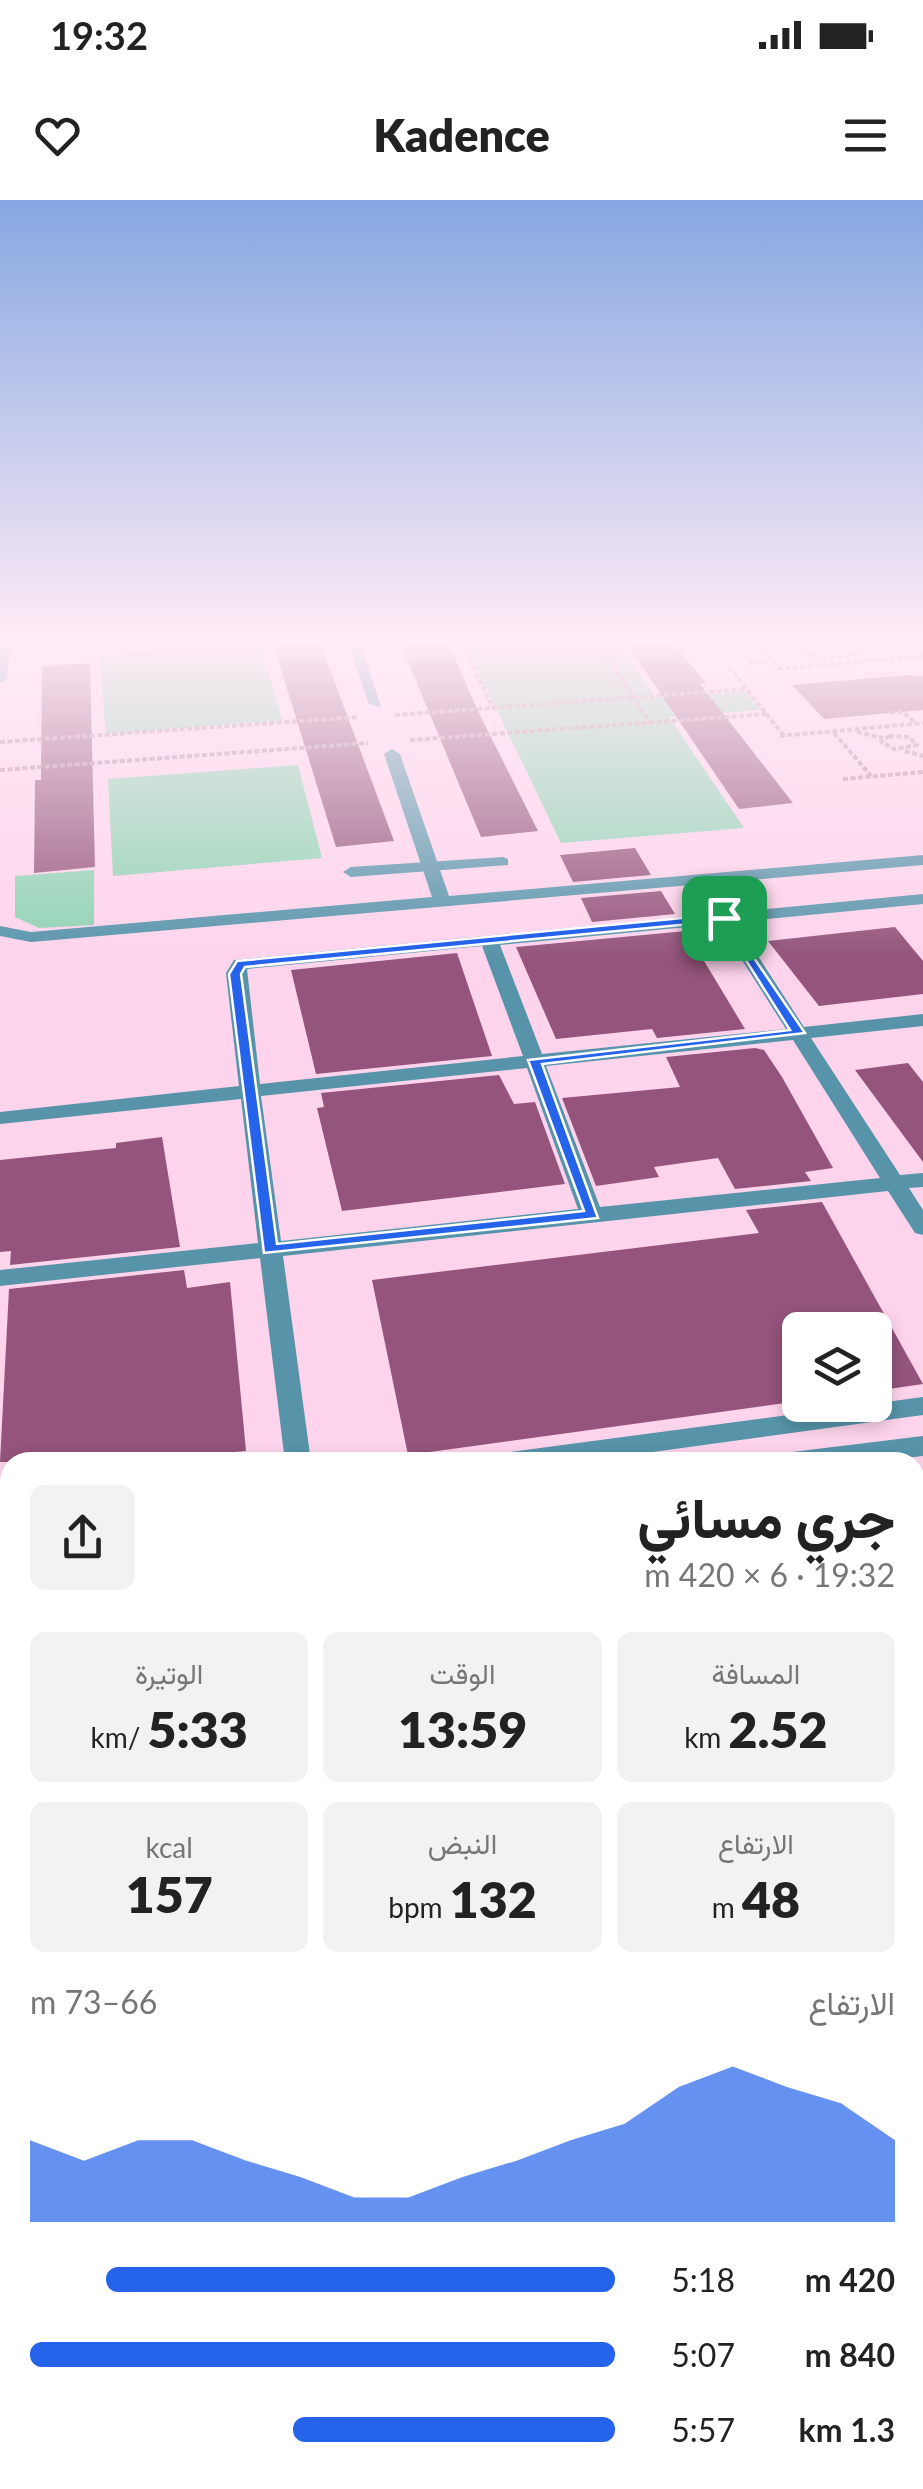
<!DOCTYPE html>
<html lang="ar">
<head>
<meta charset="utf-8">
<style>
	:root { --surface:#fff; --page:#f2f2f2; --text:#222; --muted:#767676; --accent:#2563eb }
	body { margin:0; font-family:Lato,Vazirmatn,sans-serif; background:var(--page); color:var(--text); direction:rtl; height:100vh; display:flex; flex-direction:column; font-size:38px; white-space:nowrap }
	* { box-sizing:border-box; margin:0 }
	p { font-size:32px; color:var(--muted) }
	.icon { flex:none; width:55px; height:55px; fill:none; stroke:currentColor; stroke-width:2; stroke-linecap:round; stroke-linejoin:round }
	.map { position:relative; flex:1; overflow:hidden; direction:ltr }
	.sheet { position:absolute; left:0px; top:1252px; width:925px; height:1038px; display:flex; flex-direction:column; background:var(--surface); border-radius:30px 30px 0 0; box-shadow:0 5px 15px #0003; direction:rtl }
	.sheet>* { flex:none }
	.buttons { position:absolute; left:782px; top:1112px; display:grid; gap:20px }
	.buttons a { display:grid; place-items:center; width:110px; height:110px; border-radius:15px; background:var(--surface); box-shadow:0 5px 15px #0003; font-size:50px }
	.pin { position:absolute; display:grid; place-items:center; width:85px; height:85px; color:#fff; margin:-42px; border-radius:20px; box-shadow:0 5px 15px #0006 }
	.round { display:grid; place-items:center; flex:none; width:105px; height:105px; border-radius:15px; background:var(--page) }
	.headline { display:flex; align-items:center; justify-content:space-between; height:170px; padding:0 30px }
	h1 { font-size:55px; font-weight:800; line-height:75px }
	.stats { display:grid; grid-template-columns:repeat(3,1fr); gap:15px; height:170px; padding:10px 30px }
	.stats div { display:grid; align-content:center; border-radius:15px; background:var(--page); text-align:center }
	.stats b { font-size:50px; font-weight:800 }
	.stats small { font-size:28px; font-weight:400 }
	.stats p { font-size:28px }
	.chart { height:280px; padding:20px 30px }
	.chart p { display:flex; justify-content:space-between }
	.chart svg { width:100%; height:180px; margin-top:10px; fill:var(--accent); opacity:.7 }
	ul { padding:0 30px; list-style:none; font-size:32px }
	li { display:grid; grid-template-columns:160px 120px 1fr; align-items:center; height:75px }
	li i { height:25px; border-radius:12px; background:var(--accent) }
	.status { display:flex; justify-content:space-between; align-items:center; height:70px; padding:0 50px; background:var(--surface); direction:ltr }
	.status svg { height:28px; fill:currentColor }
	header { display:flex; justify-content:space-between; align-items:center; height:130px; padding:0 30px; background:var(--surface); font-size:45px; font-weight:800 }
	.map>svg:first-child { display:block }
	.green { fill:#8ed3b3 }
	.building { fill:#94547b }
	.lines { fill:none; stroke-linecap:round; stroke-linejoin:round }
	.path { stroke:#b38fa4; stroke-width:4; stroke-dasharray:5 2.5; stroke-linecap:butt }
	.service { fill:#5794aa; fill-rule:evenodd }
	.minor { fill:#5794aa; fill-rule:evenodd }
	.route { fill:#2563eb; stroke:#fff; stroke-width:2.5; fill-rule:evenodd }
</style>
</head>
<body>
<div class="status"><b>19:32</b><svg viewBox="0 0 49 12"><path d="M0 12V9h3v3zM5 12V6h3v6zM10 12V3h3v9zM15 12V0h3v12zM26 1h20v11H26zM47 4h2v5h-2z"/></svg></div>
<header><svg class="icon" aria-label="menu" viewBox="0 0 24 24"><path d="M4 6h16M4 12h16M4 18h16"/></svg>Kadence<svg class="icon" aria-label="heart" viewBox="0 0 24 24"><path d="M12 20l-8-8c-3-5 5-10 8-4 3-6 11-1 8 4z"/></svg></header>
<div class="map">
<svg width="923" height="2289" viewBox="0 0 923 2289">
	<rect width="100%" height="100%" fill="#fed4ec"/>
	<g class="green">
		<polygon points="616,439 656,498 745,492 760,510 669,517 744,628 561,643 463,440"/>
		<polygon points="260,443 282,520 106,534 99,455"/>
		<polygon points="298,565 322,658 113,676 108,579"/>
		<polygon points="94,670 94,725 39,728 15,717 15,676"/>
		<polygon points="923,2106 923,2289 568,2289 567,2280 915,2280 915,2108"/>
	</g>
	<g class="building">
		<polygon points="272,440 319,440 394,641 336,647"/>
		<polygon points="624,440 671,440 706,483 700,484 793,603 739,609"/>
		<polygon points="448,442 476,507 538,631 481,637 401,445"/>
		<polygon points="90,463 95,667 34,673 35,580 41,580 42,466"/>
		<polygon points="908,475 923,476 923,510 824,519 792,485"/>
		<polygon points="635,648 651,675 573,682 560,655"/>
		<polygon points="661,691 675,714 592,722 581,698"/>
		<polygon points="895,727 923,761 923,794 819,806 768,741"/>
		<polygon points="686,731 745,829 657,838 652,829 556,839 516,747"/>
		<polygon points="457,753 492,856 316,874 291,770"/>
		<polygon points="755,848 764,850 782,877 833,968 805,972 811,981 735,989 718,958 654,967 659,977 596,986 562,898 680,887 666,857"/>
		<polygon points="908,863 923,882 923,962 855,870"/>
		<polygon points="499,875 514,904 535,902 565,984 342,1011 317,908 324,907 321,893"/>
		<polygon points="162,937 180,1047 10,1065 11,1051 0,1052 0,960 116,948 116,943"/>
		<polygon points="822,1002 923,1184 875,1191 875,1130 800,1130 800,1201 408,1255 372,1080 759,1033 746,1010"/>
		<polygon points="184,1070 187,1088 230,1082 246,1251 135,1262 0,1262 9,1089"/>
	</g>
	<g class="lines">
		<g class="path">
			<polyline points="460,439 493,508"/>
			<polyline points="596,439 650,523"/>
			<polyline points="754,439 780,469 923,456"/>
			<path d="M791 439C802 463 842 460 863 451L861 439"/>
			<polyline points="815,439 815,446 844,446 839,439"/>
			<polyline points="913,439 923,448"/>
			<polyline points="844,442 884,439"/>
			<polyline points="764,449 813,444"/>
			<polyline points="749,463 772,461"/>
			<polyline points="729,467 784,536"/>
			<polyline points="890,513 903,512 915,523"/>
			<polyline points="395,515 747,489"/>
			<polyline points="857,532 883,538"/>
			<polyline points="834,533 871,576"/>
			<polyline points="780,536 923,523"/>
			<polygon points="889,536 909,537 917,545 894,549 881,542"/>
			<polyline points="410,540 766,514"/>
			<polyline points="0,542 358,517"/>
			<polyline points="905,551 923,556"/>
			<polyline points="0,570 368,543"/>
			<polyline points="843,579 923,572"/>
		</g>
		<polygon class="service" points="503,657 508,659 508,665 351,677 343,672 351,667"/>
		<g class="minor">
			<polygon points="0,439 11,439 7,479 0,483"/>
			<polygon points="346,439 359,439 381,507 369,504"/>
			<polygon points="392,549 400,554 449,696 923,655 923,665 31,742 0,736 0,726 31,732 432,697 384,554"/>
			<path d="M923 694V704L736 722 804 827 923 814V826L811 838 900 975 923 973V987L909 988 923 1010V1035L915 1033 888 991 283 1056 311 1262H285L260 1058 0 1086V1070L258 1043 241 899 0 924V912L239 886 226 773 234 760ZM719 724 786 829 542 854 500 745ZM482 746 523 856 260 884 247 769ZM793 840 880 978 600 1007 546 866ZM527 868 578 1009 281 1041 261 896Z"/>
			<polygon points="923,1197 923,1215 580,1262 497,1262 500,1255 510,1252"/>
			<polygon points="923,1236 923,1256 870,1262 779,1262 782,1255 792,1252"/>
			<polygon points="10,1314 10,1336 0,1337 0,1315"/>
			<polygon points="10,1364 10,1388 0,1389 0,1365"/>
			<polygon points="923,1562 923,1590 915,1591 915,1563"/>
			<polygon points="915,1855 923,1859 923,1914 915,1910"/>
			<polygon points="923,1990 923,2030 915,2032 915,1992"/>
			<polygon points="10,2176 10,2218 0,2220 0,2178"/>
			<polygon points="415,2280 459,2280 460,2289 416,2289"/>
		</g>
	</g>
	<linearGradient id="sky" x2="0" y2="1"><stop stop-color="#86a7e2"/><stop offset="0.58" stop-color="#ffecf6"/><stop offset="1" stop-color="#ffecf6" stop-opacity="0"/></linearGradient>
	<rect width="923" height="760" fill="url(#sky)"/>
	<path class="route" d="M724 714 805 833 542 864 598 1018 264 1053 229 774 237 761ZM721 721 790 830 528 860 584 1011 277 1044 241 774 245 767Z"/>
</svg>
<div class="buttons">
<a><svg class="icon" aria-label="layers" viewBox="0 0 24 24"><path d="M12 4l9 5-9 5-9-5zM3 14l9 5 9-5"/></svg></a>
</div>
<div class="pin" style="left:724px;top:718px;background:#1e9e55"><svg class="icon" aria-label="arrive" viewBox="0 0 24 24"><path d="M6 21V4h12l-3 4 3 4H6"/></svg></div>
<section class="sheet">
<div class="headline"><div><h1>جري مسائي</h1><p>19:32 · 6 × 420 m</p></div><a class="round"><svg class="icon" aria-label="share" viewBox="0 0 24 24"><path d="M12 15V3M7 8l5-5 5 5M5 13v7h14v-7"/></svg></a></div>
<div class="stats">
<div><p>المسافة</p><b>2.52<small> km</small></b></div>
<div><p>الوقت</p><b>13:59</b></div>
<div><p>الوتيرة</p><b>5:33<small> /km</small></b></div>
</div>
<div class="stats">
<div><p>الارتفاع</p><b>48<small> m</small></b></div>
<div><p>النبض</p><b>132<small> bpm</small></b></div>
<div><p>kcal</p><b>157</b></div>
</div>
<div class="chart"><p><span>الارتفاع</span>66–73 m</p>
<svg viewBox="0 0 160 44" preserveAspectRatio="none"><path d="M0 44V24L10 29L20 24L30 24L40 29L50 33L60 38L70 38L80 33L90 29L100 24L110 20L120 11L130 6L140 11L150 15L160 24V44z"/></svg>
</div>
<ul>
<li><b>420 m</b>5:18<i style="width:87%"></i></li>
<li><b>840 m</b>5:07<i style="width:100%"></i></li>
<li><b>1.3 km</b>5:57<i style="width:55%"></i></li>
</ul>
</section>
</div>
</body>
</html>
